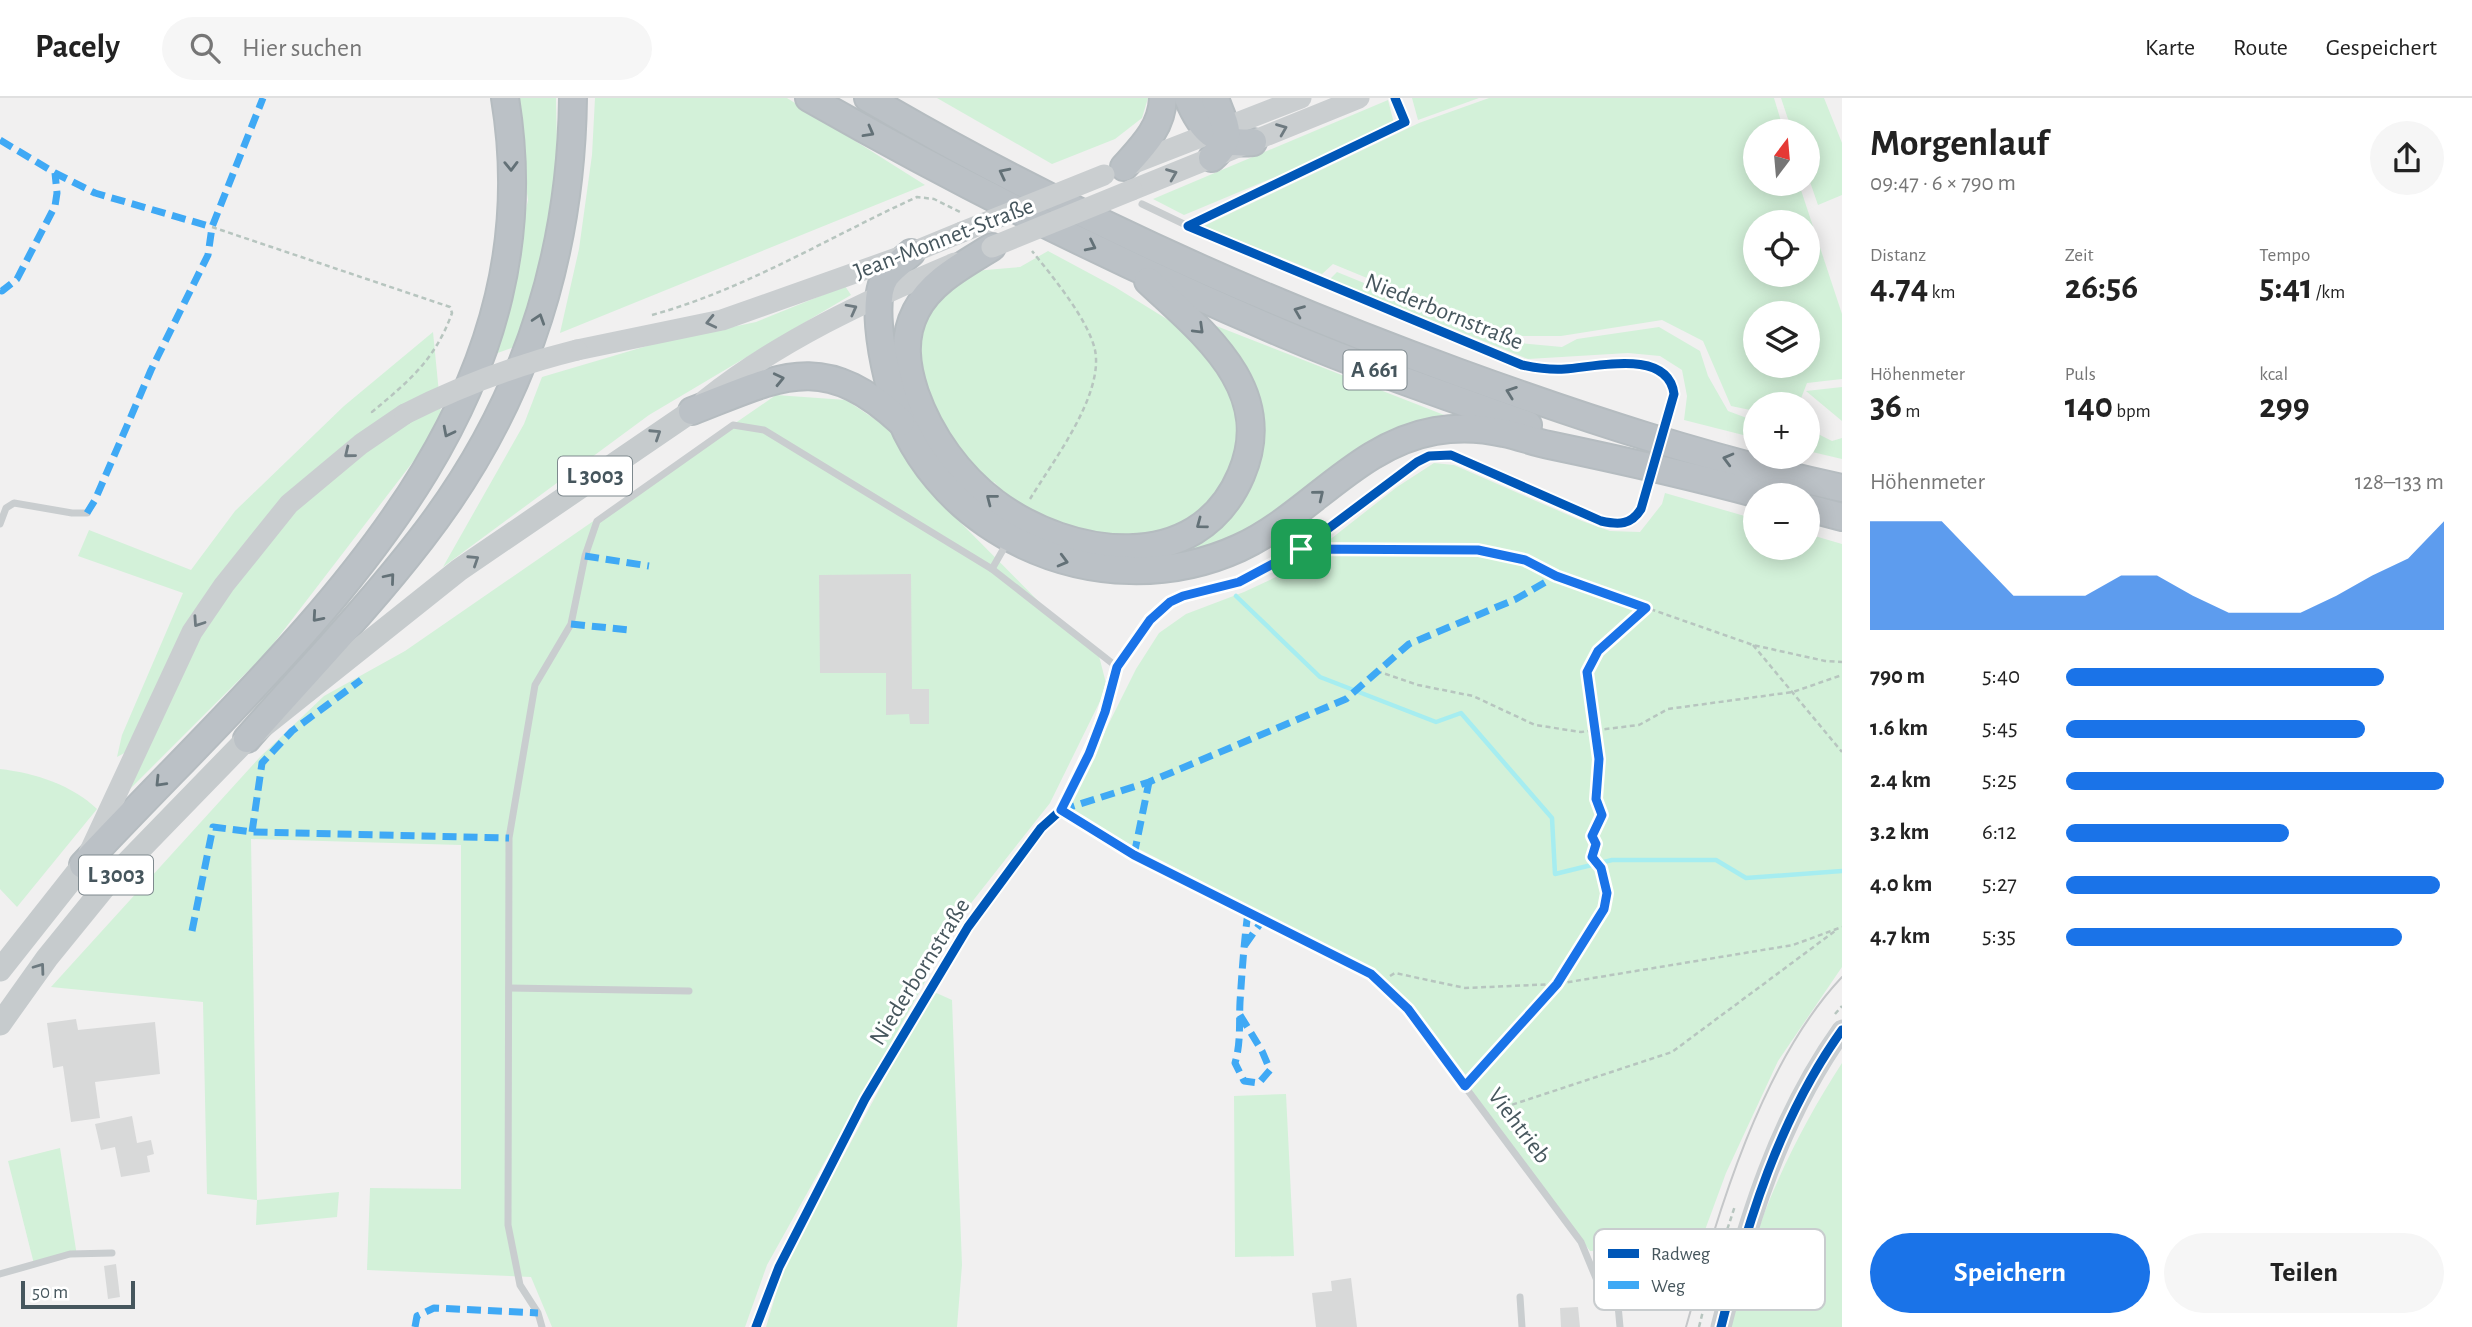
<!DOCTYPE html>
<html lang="de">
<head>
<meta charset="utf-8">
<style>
	:root { --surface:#fff; --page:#f6f6f6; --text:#222; --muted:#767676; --line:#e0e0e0; --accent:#1a73e8 }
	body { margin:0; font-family:"Alegreya Sans",sans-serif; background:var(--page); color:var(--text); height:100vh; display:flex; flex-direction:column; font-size:26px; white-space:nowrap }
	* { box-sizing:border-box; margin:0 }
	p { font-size:23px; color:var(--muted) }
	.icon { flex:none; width:38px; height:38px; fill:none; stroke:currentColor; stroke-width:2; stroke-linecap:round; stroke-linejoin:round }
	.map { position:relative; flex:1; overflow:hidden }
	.side { display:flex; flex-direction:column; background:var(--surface); width:630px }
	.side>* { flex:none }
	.needle { width:46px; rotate:16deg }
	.buttons { position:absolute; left:1743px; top:21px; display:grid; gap:14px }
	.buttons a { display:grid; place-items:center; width:77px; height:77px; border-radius:50%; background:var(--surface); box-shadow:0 4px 18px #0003; font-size:35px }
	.scale { position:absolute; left:21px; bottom:18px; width:114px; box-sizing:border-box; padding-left:7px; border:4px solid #46565d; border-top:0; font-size:19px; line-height:24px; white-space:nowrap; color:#46565d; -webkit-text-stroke:5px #fff; paint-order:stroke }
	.pin { position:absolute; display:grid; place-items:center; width:60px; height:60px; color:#fff; margin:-30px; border-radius:14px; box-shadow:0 4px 10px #0006 }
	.round { display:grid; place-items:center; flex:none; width:74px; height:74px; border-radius:37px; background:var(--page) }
	.overview { display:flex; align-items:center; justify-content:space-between; height:119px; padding:0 28px }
	h1 { font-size:38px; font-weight:700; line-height:52px }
	.stats { display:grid; grid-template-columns:repeat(3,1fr); gap:10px; height:119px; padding:7px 28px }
	.stats div { display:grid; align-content:center }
	.stats b { font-size:35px; font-weight:700 }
	.stats small { font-size:19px; font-weight:400 }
	.stats p { font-size:19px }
	.chart { height:196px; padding:14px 28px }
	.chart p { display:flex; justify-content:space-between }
	.chart svg { width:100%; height:126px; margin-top:7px; fill:var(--accent); opacity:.7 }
	.primary-button { display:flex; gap:14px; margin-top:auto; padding:14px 28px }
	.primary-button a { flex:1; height:80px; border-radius:42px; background:var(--accent); color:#fff; font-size:28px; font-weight:700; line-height:80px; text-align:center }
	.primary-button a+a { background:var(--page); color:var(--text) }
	ul { padding:0 28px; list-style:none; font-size:23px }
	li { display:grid; grid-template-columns:112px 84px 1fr; align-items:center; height:52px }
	li i { height:18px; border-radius:9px; background:var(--accent) }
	header { display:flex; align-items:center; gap:42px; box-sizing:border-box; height:98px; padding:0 35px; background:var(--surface); border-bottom:2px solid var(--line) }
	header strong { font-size:33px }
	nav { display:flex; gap:38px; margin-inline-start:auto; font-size:24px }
	.search { width:490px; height:63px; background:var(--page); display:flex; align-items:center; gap:18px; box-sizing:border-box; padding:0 24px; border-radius:38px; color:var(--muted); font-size:26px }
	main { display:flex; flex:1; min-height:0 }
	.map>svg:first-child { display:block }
	.green { fill:#d3f1d9; fill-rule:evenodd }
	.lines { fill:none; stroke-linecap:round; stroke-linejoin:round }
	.stream { stroke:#a6edf0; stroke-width:4.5 }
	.building { fill:#d8d9d9 }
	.highway-casing { stroke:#b5bcc0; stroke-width:30 }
	.path { stroke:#b7c5bf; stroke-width:2.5; stroke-dasharray:5 3.5; stroke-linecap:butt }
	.lane { stroke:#c9cdcf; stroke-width:7 }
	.secondary { stroke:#caced0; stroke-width:21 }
	.primary { stroke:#c6cbcd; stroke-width:23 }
	.highway { stroke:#bbc1c6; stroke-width:26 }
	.tram { stroke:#c5c7c9; stroke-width:2 }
	.lane-bridge { stroke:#c9cdcf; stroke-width:7 }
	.secondary-bridge { stroke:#caced0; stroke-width:21 }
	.quiet { stroke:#3fa9f5; stroke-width:7; stroke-dasharray:14 7; stroke-linecap:butt }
	.cycleway-casing { stroke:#fff; stroke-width:13 }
	.cycleway { stroke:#0057b8; stroke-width:9 }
	.oneway { stroke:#6e7a80 }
	.oneway2 { stroke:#637177 }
	.oneway3 { stroke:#6c797f }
	.route-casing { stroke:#fff; stroke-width:14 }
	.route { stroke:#1a73e8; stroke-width:9 }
	.labels { text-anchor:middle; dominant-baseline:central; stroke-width:6; stroke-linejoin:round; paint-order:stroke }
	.shield { fill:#fff; stroke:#7e898e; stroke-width:2 }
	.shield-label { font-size:23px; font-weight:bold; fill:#46565d }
	.street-label { font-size:24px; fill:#46565d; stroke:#fff }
	.key { fill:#fff; stroke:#c8ccce; stroke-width:2 }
	.key-label { font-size:19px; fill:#46565d }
</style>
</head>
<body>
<header>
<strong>Pacely</strong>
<div class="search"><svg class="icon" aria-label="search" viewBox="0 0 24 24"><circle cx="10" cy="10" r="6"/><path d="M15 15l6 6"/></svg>Hier suchen</div>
<nav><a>Karte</a><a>Route</a><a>Gespeichert</a></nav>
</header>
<main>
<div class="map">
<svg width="1842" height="1229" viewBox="0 0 1842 1229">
	<rect width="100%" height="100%" fill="#f1f0f0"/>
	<g class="green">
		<polygon points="513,0 556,0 557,50 550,124 520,247 492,257 528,102"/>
		<polygon points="595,0 787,0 925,87 560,235 579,151 592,57"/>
		<polygon points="937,0 1148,0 1142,20 1115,41 1052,66"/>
		<polygon points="1412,0 1479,0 1418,22"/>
		<path d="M1489 0H1774L1784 33H1755V86H1799L1842 216V281L1807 285 1800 303 1805 306H1755V313L1731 308 1703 243 1662 222 1561 238H1508L1333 166 1322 176 1204 128 1419 25ZM1755 124H1808V177H1755ZM1755 215H1808V268H1755Z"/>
		<polygon points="1781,0 1824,0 1842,45 1842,97 1818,107 1808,78 1808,33 1792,33"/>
		<polygon points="1388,2 1395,29 1184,117 1153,101"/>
		<polygon points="1048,153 1115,189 1178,228 1214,262 1235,296 1242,334 1234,368 1216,398 1191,424 1129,446 1050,425 1007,398 994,384 990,389 973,374 928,304 920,261 920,236 928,219 945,196 974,173 1020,169"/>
		<polygon points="1337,174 1509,244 1562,249 1577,241 1659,229 1700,253 1708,278 1728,313 1755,323 1755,340 1684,322 1687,298 1682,272 1660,258 1628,255 1528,261 1330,181"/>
		<polygon points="845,188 851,197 649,317 443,469 524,326 542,279 657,245 756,224"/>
		<polygon points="1201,222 1457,322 1235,443 1169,460 1200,440 1261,331"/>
		<polygon points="433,234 442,326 267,554 125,696 152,640 117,659 122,637 183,495 78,458 89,432 191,472 235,413 344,308"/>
		<polygon points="1842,289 1842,323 1806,293"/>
		<polygon points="776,297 846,302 894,334 956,420 1059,524 1099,558 1107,589 1050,705 964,814 767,1167 745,1229 552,1229 531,1179 367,1172 370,1090 461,1091 461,747 251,741 257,1102 339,1094 337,1119 256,1127 257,1102 207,1096 203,904 51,889 260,659 324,598 405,553"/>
		<polygon points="1808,331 1832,343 1842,340 1842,361 1808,353"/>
		<polygon points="1434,365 1454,367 1582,423 1610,433 1640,434 1662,406 1665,395 1755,421 1755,450 1808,450 1808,436 1842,446 1842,869 1778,963 1726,1075 1698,1151 1590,1153 1465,988 1412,907 1374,872 1065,713 1136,571 1159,535 1186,516 1244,494 1291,472 1397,389"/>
		<path d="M0 671C35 675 72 687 97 711L17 809 0 791Z"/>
		<polygon points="932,893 952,902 962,1167 957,1229 766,1229 784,1169"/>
		<path d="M1842 965V1229H1731C1738 1203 1744 1176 1752 1150 1773 1085 1805 1022 1842 965Z"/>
		<polygon points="1286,996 1294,1158 1235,1159 1234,998"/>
		<polygon points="60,1050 77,1158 34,1166 8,1063"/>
	</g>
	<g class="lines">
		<polyline class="stream" points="1236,498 1320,579 1436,624 1461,615 1552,720 1555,776 1612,762 1716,762 1746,780 1842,773"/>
	</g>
	<g class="building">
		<polygon points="911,476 912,591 929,591 929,626 910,626 909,616 886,617 886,575 820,575 819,477"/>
		<polygon points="76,921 78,932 155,924 160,976 95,984 100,1020 71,1024 63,968 53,970 47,925"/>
		<polygon points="132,1018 137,1045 151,1042 154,1056 147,1058 150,1074 121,1079 115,1049 101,1052 95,1026"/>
		<polygon points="116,1166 120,1199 108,1201 104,1168"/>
		<polygon points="1351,1180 1357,1229 1316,1229 1312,1195 1332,1193 1331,1183"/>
		<polygon points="1578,1209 1580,1229 1561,1229 1560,1210"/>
	</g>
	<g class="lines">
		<defs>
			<g id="highway">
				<path d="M809 0C963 88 1122 167 1284 236 1364 270 1446 298 1528 327"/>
				<path d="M868 0C1055 110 1254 200 1457 274 1583 320 1711 362 1842 390"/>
				<path d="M1188 0C1201 32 1216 48 1253 44"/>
				<path d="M1212 60C1237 39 1223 25 1215 0"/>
				<path d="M1124 69C1142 49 1162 30 1163 0"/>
				<path d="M992 149C965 166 931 183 916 213 902 240 906 268 915 295 930 338 959 378 995 405 1069 460 1197 480 1241 377 1278 291 1202 234 1148 183"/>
				<path d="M911 155C903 162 892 170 886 178 871 200 882 256 888 281 922 434 1099 514 1239 450 1309 418 1356 347 1435 333 1457 329 1482 330 1504 335 1519 338 1534 344 1549 347 1621 362 1692 378 1762 397"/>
				<path d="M692 313C780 279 822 251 901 324"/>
				<polyline points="1808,410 1842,419"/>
				<path d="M247 641C305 575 367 511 421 441 522 311 571 164 573 0"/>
				<path d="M83 767C284 550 560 331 505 0"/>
			</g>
		</defs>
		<use href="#highway" class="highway-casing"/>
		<g class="path">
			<path d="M212 129 450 209 452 215C435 262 409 283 372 314L373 317"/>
			<path d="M652 217C746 191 829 139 917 99L934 101 962 115"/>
			<path d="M1030 401C1053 363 1104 297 1095 252 1088 221 1052 178 1032 153"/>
			<polyline points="1321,451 1478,452 1525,462 1556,478 1753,547 1825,563 1842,564"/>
			<polyline points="1753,547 1842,654"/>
			<polyline points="1377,573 1418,587 1473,598 1535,627 1581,634 1639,627 1668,611 1793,594 1842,577"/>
			<polyline points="1390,878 1395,875 1465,890 1557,886 1604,811 1607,795 1601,770 1592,759 1596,746 1592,739 1602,717 1596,701 1599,661 1587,574 1598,553 1646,510"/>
			<polyline points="1835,916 1842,908"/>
			<polyline points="1473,979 1557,886 1793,847 1842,829"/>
			<polyline points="1496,1012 1672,954 1835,833"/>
			<polyline points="1699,1229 1712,1177 1735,1108"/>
		</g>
		<g class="lane">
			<polyline points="1395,0 1405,24 1188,128 1522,267 1562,271 1634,265 1661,273 1673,289 1671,306"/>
			<polyline points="1142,106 1188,128"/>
			<polyline points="0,426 6,410 14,405 72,415 87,415"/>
			<polyline points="992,471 1004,450"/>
			<polyline points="1061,712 1134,757 1371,876 1407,911 1581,1144 1598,1185 1618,1207 1620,1229"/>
			<polyline points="509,890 689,893"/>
			<polyline points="0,1176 70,1156 112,1155"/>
			<polyline points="1520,1199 1522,1229"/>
			<polyline points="542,1229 538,1215 520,1187 508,1127 509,740 535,587 571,526 585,458 597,423 733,327 764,332 992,471 1117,569"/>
			<path d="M756 1229 779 1169 865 1001 968 829 1041 730 1061 712 1098 633 1117 569 1150 521 1170 504 1183 498 1239 484 1301 451 1417 364 1429 358 1451 357C1480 370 1601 431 1624 425 1637 422 1640 413 1645 402"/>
		</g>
		<g class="secondary">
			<polyline points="1124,69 1301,0"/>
			<polyline points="1132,92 1359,0"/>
			<polyline points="577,252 722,222 911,155 962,134"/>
			<path d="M705 302C779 243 867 202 955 165"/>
			<polyline points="89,755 192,534 224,487 289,406 361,346 405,316"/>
			<path d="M1721 1229C1747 1125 1779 1020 1842 932"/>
		</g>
		<g class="primary">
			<polyline points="0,872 83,767"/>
			<polyline points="0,926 47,860 112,780 247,641 459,472 692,313"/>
		</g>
		<use href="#highway" class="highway"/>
		<path class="tram" d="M1686 1229C1718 1116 1760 966 1842 879"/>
		<polyline class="lane-bridge" points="1645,402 1671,306"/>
		<g class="secondary-bridge">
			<polyline points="962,134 1104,77"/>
			<polyline points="992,149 1132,92"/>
			<path d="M405 316C460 288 516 267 577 252"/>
		</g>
		<g class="quiet">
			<polyline points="0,42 55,75 95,95 212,129"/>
			<polyline points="0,192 2,193 17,181 55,108 57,95 55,75"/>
			<polyline points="87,415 95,402 151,272 208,157 212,129 263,0"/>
			<polyline points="585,458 649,468"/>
			<polyline points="571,526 629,532"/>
			<polyline points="1061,712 1149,684 1346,601 1409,546 1516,501 1556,478"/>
			<polyline points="252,734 262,665 292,633 361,582"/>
			<polyline points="1134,757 1149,684"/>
			<polyline points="192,833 213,729 252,734 509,740"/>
			<polyline points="1245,847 1262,823"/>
			<path d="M1240 917 1262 953 1270 972 1259 985 1244 983 1235 965C1241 945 1239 925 1240 904 1242 874 1244 844 1248 814"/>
			<polyline points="415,1229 417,1218 434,1210 538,1215"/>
		</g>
		<defs>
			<g id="cycleway">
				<path d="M756 1229 779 1169 865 1001 968 829 1041 730 1061 712 1098 633 1117 569 1150 521 1170 504 1183 498 1239 484 1301 451 1417 364 1429 358 1451 357 1601 423C1619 427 1631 427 1641 411L1674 296C1668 250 1596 269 1565 271 1550 272 1536 270 1522 267L1188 128 1405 24 1395 0"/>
				<path d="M1721 1229C1747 1125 1779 1020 1842 932"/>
			</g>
		</defs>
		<use href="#cycleway" class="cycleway-casing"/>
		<use href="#cycleway" class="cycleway"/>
	</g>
	<defs><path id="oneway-chevron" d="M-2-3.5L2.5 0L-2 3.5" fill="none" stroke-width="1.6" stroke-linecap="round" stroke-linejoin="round" transform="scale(1.75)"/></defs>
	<g class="oneway">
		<use href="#oneway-chevron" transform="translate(1282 31) rotate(-22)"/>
		<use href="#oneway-chevron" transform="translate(1172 76) rotate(-22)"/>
		<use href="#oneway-chevron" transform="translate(852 211) rotate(-28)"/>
		<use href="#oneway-chevron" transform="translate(711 224) rotate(167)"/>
		<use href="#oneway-chevron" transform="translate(349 355) rotate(141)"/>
		<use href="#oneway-chevron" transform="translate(198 524) rotate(124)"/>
	</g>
	<g class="oneway2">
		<use href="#oneway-chevron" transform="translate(869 34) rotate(29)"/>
		<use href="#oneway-chevron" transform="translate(511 68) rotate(89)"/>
		<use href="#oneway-chevron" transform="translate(1004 75) rotate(-153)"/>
		<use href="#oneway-chevron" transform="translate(1091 148) rotate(26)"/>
		<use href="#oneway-chevron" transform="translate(1299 213) rotate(-158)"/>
		<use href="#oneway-chevron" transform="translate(539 221) rotate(-72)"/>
		<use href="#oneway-chevron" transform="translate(1199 231) rotate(44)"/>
		<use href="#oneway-chevron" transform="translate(779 281) rotate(-13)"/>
		<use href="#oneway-chevron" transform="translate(1511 294) rotate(-160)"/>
		<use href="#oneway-chevron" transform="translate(448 334) rotate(117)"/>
		<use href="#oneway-chevron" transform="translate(1728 361) rotate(-165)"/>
		<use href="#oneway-chevron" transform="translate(1319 397) rotate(-39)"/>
		<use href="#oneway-chevron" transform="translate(991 401) rotate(-142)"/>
		<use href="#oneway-chevron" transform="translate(1201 426) rotate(143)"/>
		<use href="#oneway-chevron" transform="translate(1063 463) rotate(15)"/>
		<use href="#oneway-chevron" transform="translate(390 480) rotate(-50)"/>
		<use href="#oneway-chevron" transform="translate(317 519) rotate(131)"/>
		<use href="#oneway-chevron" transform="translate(160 684) rotate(134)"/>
	</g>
	<g class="oneway3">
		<use href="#oneway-chevron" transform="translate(656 336) rotate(-33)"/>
		<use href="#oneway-chevron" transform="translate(474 462) rotate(-33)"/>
		<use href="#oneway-chevron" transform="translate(40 870) rotate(-54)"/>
	</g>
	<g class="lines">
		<defs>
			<polygon id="route" points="1301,451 1478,452 1525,462 1556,478 1646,510 1598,553 1587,574 1599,661 1596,701 1602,717 1592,738 1596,746 1592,759 1601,770 1607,795 1604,811 1557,886 1465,988 1408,911 1371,876 1134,757 1061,712 1089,656 1105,614 1117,569 1150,522 1170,504 1183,498 1239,484"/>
		</defs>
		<use href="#route" class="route-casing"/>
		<use href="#route" class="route"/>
	</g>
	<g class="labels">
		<g class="shield">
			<rect x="1343.5" y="252.5" width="63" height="39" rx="5"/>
			<rect x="558" y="358.5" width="74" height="39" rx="5"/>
			<rect x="79" y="757.5" width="74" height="39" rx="5"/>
		</g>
		<g class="shield-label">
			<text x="1375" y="272">A 661</text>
			<text x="595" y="378">L 3003</text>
			<text x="116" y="777">L 3003</text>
		</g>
		<g class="street-label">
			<text transform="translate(944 141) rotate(-21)">Jean-Monnet-Straße</text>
			<text transform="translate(1444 214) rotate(22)">Niederbornstraße</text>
			<text transform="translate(920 874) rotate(-58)">Niederbornstraße</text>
			<text transform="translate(1519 1028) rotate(53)">Viehtrieb</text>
		</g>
	</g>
	<rect x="1594" y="1131" width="231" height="81" rx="10" class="key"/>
	<rect x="1608" y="1151" width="31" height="9" fill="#0057b8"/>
	<rect x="1608" y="1183" width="31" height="8" fill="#3fa9f5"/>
	<g class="key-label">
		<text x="1651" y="1162">Radweg</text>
		<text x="1651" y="1194">Weg</text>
	</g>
</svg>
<div class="buttons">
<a><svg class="needle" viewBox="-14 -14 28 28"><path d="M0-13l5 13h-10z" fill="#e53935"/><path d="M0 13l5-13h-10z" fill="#767676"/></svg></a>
<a><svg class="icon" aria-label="locate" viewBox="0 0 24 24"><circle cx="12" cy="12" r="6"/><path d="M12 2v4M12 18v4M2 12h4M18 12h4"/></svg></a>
<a><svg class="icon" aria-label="layers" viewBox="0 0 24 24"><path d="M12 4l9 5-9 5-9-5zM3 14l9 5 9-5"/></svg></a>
<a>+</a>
<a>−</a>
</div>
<div class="scale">50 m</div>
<div class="pin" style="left:1301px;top:451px;background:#1e9e55"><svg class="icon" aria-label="arrive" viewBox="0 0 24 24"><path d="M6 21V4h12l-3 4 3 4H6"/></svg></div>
</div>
<section class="side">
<div class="overview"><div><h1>Morgenlauf</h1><p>09:47 · 6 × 790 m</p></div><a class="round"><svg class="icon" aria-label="share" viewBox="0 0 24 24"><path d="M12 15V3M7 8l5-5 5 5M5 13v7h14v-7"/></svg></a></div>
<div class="stats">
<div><p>Distanz</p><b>4.74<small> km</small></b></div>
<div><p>Zeit</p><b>26:56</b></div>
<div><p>Tempo</p><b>5:41<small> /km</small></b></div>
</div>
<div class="stats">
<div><p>Höhenmeter</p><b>36<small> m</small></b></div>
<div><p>Puls</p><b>140<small> bpm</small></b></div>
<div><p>kcal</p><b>299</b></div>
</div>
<div class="chart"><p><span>Höhenmeter</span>128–133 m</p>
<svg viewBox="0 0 160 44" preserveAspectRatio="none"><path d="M0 44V6L10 6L20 6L30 19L40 32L50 32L60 32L70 25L80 25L90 32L100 38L110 38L120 38L130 32L140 25L150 19L160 6V44z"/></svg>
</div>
<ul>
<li><b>790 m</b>5:40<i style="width:84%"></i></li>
<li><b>1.6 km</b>5:45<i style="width:79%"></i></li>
<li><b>2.4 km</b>5:25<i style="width:100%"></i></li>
<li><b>3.2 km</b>6:12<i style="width:59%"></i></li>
<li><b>4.0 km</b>5:27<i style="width:99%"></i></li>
<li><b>4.7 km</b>5:35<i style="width:89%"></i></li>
</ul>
<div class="primary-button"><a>Speichern</a><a>Teilen</a></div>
</section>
</main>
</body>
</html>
